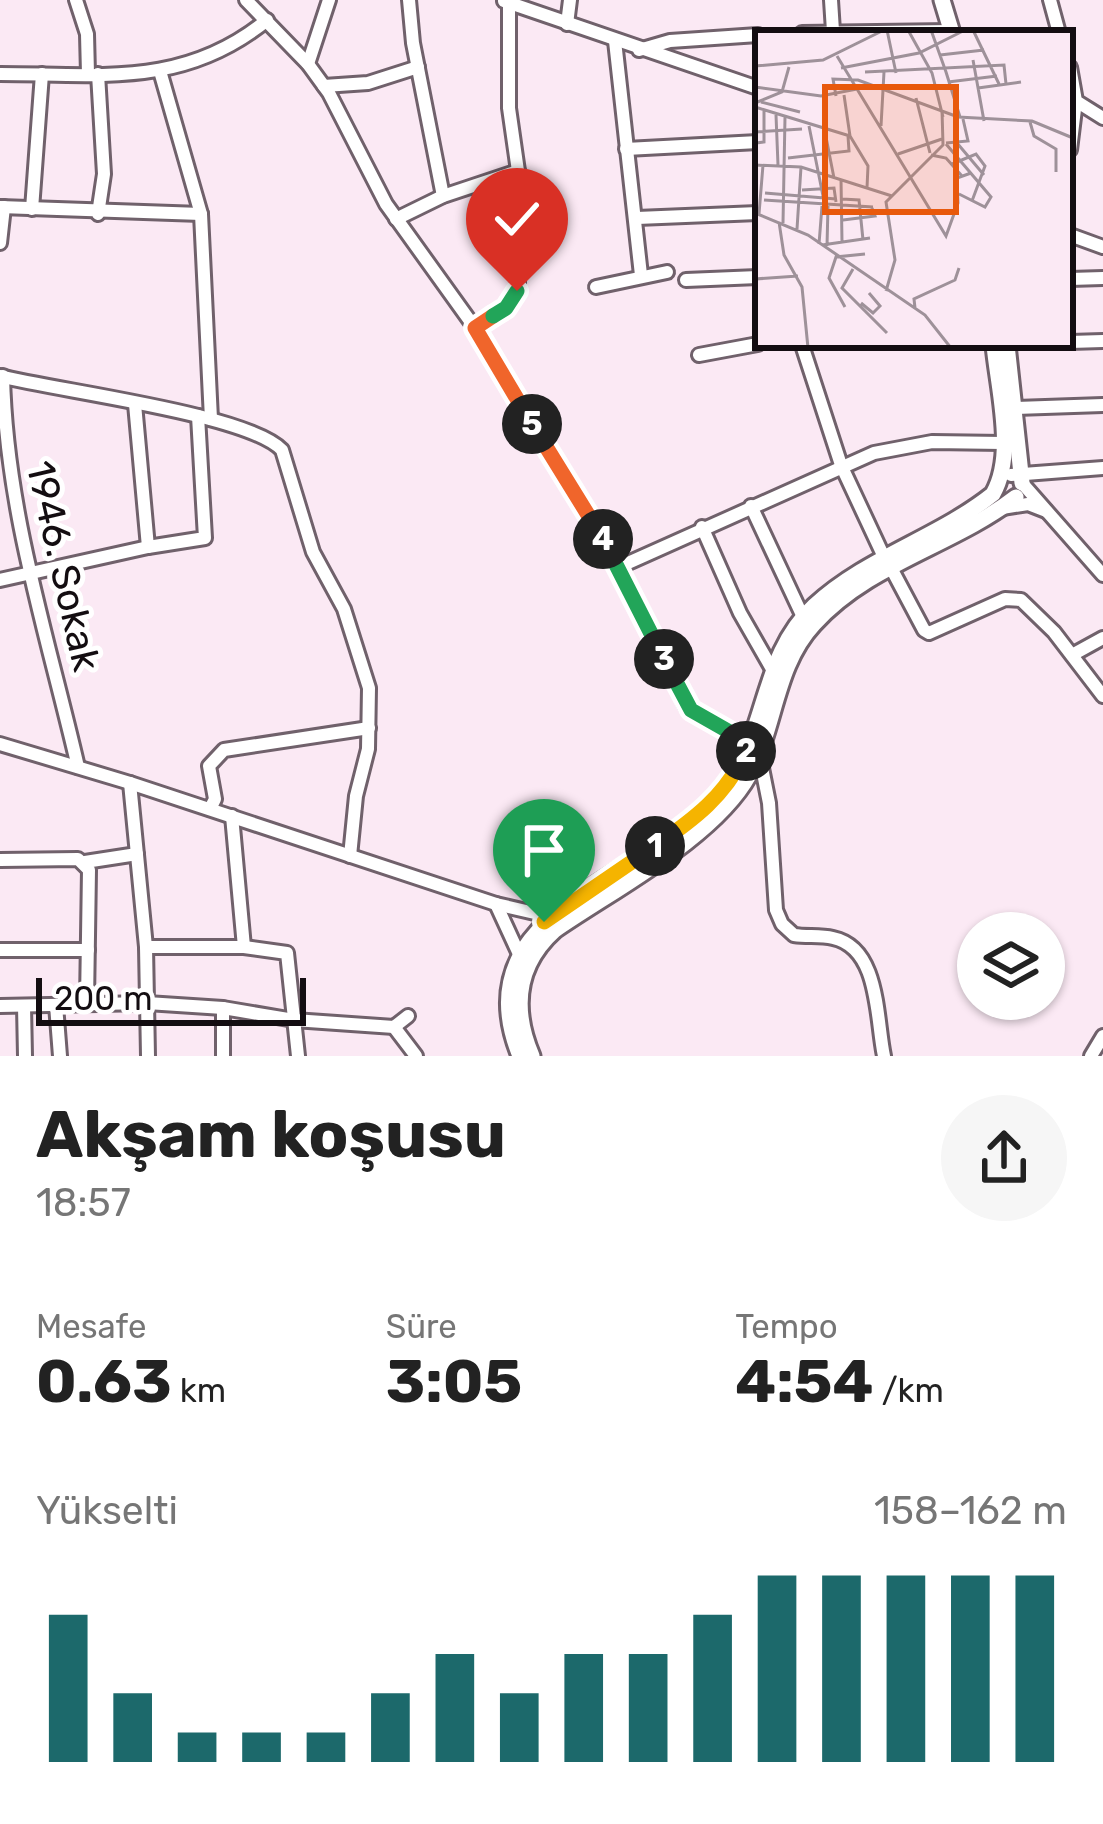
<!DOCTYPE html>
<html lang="tr">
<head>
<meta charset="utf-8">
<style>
	:root { --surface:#fff; --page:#f6f6f6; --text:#222; --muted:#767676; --accent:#1c696b }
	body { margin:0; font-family:Rubik,sans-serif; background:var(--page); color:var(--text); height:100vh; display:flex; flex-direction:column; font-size:45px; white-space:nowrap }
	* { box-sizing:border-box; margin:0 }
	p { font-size:39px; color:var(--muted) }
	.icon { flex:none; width:66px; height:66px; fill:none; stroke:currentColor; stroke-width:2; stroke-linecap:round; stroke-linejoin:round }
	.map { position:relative; height:1056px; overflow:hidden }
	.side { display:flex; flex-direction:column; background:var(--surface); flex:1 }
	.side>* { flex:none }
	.controls { position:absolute; left:957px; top:912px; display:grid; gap:24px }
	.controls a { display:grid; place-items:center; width:108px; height:108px; border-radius:50%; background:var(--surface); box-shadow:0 3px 9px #0004; font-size:60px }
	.scale { position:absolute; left:36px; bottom:30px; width:270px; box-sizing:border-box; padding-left:12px; border:6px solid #130d11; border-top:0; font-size:33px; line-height:42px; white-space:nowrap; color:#130d11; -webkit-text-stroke:9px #fff; paint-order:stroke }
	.pin { position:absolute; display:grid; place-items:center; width:102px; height:102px; color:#fff; margin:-123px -51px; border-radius:50% 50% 50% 0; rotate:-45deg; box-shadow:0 0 12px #0007 }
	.pin .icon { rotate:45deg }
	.km { position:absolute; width:60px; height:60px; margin:-30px; border-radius:50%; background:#222; color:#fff; font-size:33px; line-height:60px; text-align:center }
	.round { display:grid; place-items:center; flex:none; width:126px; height:126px; border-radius:63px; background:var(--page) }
	.headline { display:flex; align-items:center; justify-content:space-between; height:204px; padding:0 36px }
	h1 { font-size:66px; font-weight:700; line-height:90px }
	.metrics { display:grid; grid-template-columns:repeat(3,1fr); gap:18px; height:204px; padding:12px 36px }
	.metrics div { display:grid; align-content:center }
	.metrics b { font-size:60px; font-weight:700 }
	.metrics small { font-size:33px; font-weight:400 }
	.metrics p { font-size:33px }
	.chart { height:336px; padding:24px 36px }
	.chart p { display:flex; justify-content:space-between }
	.chart svg { width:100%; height:216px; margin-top:12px; stroke:var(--accent); stroke-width:6 }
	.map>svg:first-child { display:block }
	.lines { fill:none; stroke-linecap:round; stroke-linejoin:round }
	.minor-casing { stroke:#70616b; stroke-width:18 }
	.major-casing { stroke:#70616b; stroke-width:21 }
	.minor { stroke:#fff; stroke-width:12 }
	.major { stroke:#fff; stroke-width:15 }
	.split-1-casing { stroke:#fff; stroke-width:24 }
	.split-2-casing { stroke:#fff; stroke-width:24 }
	.split-3-casing { stroke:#fff; stroke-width:24 }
	.split-4-casing { stroke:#fff; stroke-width:24 }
	.split-5-casing { stroke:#fff; stroke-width:24 }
	.split-6-casing { stroke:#fff; stroke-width:24 }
	.split-7-casing { stroke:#fff; stroke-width:24 }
	.split-1 { stroke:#f5b400; stroke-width:15 }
	.split-2 { stroke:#f5b400; stroke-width:15 }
	.split-3 { stroke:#22a559; stroke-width:15 }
	.split-4 { stroke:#22a559; stroke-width:15 }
	.split-5 { stroke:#f0652b; stroke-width:15 }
	.split-6 { stroke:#f0652b; stroke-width:15 }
	.split-7 { stroke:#22a559; stroke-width:15 }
	.labels { text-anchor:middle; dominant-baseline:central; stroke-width:10; stroke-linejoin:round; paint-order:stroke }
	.street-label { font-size:39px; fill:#130d11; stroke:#fff }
	.inset-road { fill:none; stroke:#9e9199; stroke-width:3 }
	.view { fill:#e8590c; fill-opacity:0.15; stroke:#e8590c; stroke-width:6 }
	.inset-edge { fill:none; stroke:#130d11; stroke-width:6 }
</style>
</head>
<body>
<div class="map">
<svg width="1103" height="1056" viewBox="0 0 1103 1056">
	<rect width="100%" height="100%" fill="#fbe9f4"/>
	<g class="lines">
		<defs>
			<g id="minor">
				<polyline points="76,0 87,34 88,74"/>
				<path d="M246 0 308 64 329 93 386 204 475 328 619 567 686 706 749 743 759 753 769 803 776 910 782 924 794 935C807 937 820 935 833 938 880 948 876 1019 884 1056"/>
				<polyline points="409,0 413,43 443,196"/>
				<polyline points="831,0 833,31"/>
				<polyline points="1050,0 1059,33"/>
				<polyline points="504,1 758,88"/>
				<polyline points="567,24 570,0"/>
				<polyline points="802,33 951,31"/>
				<polyline points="615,41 641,275"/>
				<polyline points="639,50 670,41 758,35"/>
				<polyline points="308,64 329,0"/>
				<polyline points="1070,67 1076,101 1103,118"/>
				<polyline points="160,71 201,214 211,419"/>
				<path d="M0 74C100 74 184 88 267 20"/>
				<polyline points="324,86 368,83 418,67"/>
				<polyline points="626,149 758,142"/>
				<polyline points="1070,150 1076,101"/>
				<polyline points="0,207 201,214"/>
				<polyline points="32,209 42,74"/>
				<polyline points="98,214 104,174 98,74"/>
				<polyline points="637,218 758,213"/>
				<polyline points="396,219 443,196 518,171"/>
				<polyline points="1070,235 1103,247"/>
				<polyline points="0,243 4,207"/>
				<polyline points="1070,279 1103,278"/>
				<polyline points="686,280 758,277"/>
				<polyline points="596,287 667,272"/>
				<polyline points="475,328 506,308 518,284 518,171 509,108 509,0"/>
				<polyline points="1070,342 1103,341"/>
				<polyline points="802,345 841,465 883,555"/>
				<polyline points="699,355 758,344"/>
				<path d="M0 376C58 391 248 414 282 450L313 552 344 609 369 688 368 749 356 796 350 856"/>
				<path d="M3 376C6 511 48 637 78 767"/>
				<polyline points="135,404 148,547"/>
				<polyline points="1013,408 1103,405"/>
				<polyline points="1011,475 1103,468"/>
				<polyline points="1022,483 1103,575"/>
				<polyline points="751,506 803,617"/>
				<polyline points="1002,508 1028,504 1046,511"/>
				<polyline points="702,527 740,613 772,669"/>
				<polyline points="890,566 924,630 929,633 1005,599 1021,600 1054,632 1103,696"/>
				<polyline points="619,567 874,453 932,442 1003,443"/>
				<polyline points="0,580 148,547 205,538 198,416"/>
				<polyline points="1072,655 1103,638"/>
				<polyline points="0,744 130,783 496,904 552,917 558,922"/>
				<polyline points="130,783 146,947 148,1056"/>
				<polyline points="210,809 215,799 209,766 224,750 369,728"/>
				<polyline points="232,816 244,947"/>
				<polyline points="0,860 78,859 89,870 87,1002"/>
				<polyline points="85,862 137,854"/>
				<polyline points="496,904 519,954"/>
				<polyline points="146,947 244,947 287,953 298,1056"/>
				<polyline points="0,950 88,950"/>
				<polyline points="56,1005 60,1056"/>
				<polyline points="0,1006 147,1003 223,1008 294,1020 394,1027 408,1016"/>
				<polyline points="24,1006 25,1056"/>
				<polyline points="394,1027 416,1056"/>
				<polyline points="223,1056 223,1008"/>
				<polyline points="1091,1056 1103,1036"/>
			</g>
			<g id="major">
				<polyline points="942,0 952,33"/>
				<polyline points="1007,345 1022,483"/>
				<path d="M520 1056C458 905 659 878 727 785 768 730 761 655 814 606 867 557 938 538 993 494 1016 454 998 389 994 345"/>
				<path d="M532 1056C512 1009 516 965 555 930 614 889 714 838 749 775 776 727 774 667 814 624 869 563 953 546 1016 497"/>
			</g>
		</defs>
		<use href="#minor" class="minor-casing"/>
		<use href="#major" class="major-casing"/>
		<use href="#minor" class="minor"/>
		<use href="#major" class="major"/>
	</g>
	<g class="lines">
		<defs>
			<polyline id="split-1" points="544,922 655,846"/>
			<path id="split-2" d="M655 846C693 820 727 795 746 751"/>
			<polyline id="split-3" points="664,659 691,710 749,743 746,751"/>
			<polyline id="split-4" points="603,539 664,659"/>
			<polyline id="split-5" points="532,424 603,539"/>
			<polyline id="split-6" points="493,316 475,328 532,424"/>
			<polyline id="split-7" points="493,316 506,308 517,291"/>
		</defs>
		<use href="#split-1" class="split-1-casing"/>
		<use href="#split-2" class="split-2-casing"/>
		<use href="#split-3" class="split-3-casing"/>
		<use href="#split-4" class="split-4-casing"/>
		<use href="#split-5" class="split-5-casing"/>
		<use href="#split-6" class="split-6-casing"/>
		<use href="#split-7" class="split-7-casing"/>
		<use href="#split-1" class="split-1"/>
		<use href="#split-2" class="split-2"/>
		<use href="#split-3" class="split-3"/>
		<use href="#split-4" class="split-4"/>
		<use href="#split-5" class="split-5"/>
		<use href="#split-6" class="split-6"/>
		<use href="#split-7" class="split-7"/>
	</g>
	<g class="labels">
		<g class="street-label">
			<text transform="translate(63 566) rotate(77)">1946. Sokak</text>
		</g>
	</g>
	<g transform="translate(755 30)">
		<rect width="318" height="318" fill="#fbe9f4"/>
		<path class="inset-road" d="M132 0 141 43M153 0 177 43 188 87M176 0 191 42M218 0 244 54M185 25 229 20M82 26 191 206 203 173 202 148 216 143M218 30 229 91M0 36 68 30 129 0M86 38 164 23 210 0M110 42 249 35 251 54M191 42 205 87M193 52 242 46M0 57 66 66 102 59M223 58 266 52M89 65 95 106M81 66 78 49 103 50 203 87 277 91 318 108M161 68 175 123M6 72 45 82M0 73 27 62 34 37M0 77 95 106M21 85 23 135M275 92 279 106 301 119V142M54 96 70 176M126 96 129 42M0 102 47 99M70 102 79 148M95 106 113 136 112 158M1 113 9 112V81M191 113 213 111 208 89M202 113 229 145M191 114 236 167 230 177 204 164M143 124 187 109M176 125 191 128 207 146M33 128 94 121 93 106M197 134 221 124 230 136 217 171M0 135 46 137 137 166M86 149 87 212M47 160 79 158 81 172M10 163 81 169M87 169 104 170 108 210M9 170 118 177M0 183 53 205 170 285 196 318M4 184 8 135M88 190 120 186 117 178M24 192 29 225 47 257 53 318M28 193 30 87M42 199 46 137M64 214 67 176M67 215 115 208M72 216 73 176M98 239 87 258 132 303M0 249 43 246M131 261 140 230 131 172 188 115 187 80M106 273 118 283 125 276 114 263M90 277 74 248 81 227 110 224M160 278 159 269 200 250 204 238"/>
		<path class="view" d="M70 57H201V182H70Z"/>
		<rect width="318" height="318" class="inset-edge"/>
	</g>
</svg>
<div class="controls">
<a><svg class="icon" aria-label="layers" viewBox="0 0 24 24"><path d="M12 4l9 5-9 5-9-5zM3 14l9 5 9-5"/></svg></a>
</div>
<div class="scale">200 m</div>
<div class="pin" style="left:544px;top:922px;background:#1e9e55"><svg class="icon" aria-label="arrive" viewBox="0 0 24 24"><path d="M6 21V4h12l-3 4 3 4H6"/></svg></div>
<div class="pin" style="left:517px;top:291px;background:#d93025"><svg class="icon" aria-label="check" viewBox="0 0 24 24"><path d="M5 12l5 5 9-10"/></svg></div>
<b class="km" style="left:655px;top:846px">1</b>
<b class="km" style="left:746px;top:751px">2</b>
<b class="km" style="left:664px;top:659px">3</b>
<b class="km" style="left:603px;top:539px">4</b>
<b class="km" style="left:532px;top:424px">5</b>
</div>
<section class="side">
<div class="headline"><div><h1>Akşam koşusu</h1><p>18:57</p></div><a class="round"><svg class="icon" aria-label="share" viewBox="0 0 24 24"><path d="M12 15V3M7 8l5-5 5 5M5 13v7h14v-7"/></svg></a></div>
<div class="metrics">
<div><p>Mesafe</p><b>0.63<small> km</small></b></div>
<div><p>Süre</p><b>3:05</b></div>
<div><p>Tempo</p><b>4:54<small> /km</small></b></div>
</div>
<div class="chart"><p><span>Yükselti</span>158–162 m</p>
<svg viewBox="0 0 160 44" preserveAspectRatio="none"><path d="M5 44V14M15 44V30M25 44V38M35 44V38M45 44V38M55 44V30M65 44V22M75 44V30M85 44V22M95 44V22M105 44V14M115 44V6M125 44V6M135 44V6M145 44V6M155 44V6"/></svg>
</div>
</section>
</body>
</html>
